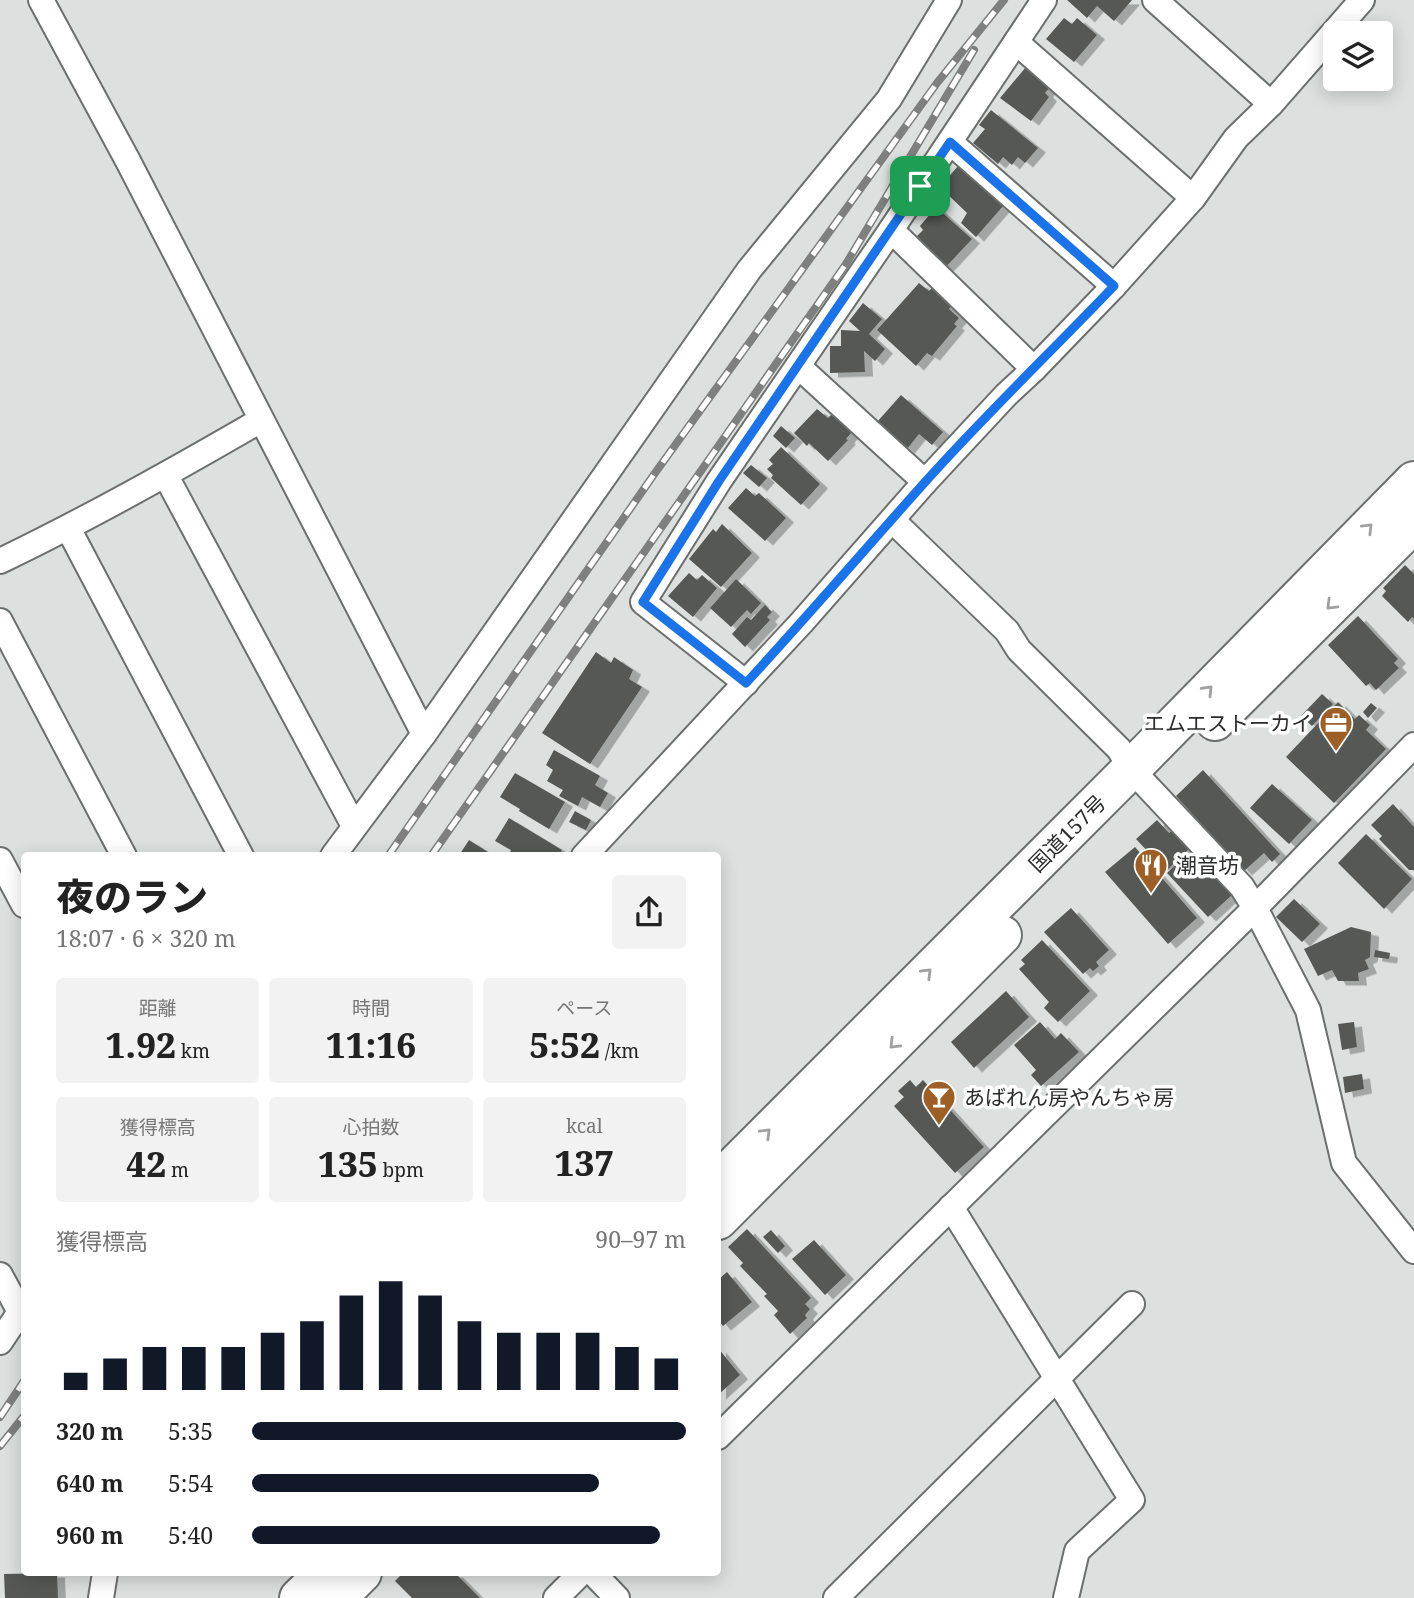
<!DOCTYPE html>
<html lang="ja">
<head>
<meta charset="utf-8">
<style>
	:root { --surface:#fff; --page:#f2f2f2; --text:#222; --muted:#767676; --accent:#111827 }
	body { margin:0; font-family:"Noto Serif","Noto Sans JP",serif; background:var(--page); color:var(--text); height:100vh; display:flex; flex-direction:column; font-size:26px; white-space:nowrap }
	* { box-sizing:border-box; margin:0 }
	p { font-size:23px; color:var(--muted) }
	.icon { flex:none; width:38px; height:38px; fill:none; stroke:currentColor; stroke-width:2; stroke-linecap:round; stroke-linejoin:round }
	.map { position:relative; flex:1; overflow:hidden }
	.details { position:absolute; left:21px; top:852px; width:700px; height:724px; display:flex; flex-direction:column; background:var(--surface); border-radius:7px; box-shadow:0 4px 18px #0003 }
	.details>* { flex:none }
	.controls { position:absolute; left:1323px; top:21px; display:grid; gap:14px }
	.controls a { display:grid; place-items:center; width:70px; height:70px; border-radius:7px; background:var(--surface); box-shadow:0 4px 18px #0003; font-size:35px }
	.pin { position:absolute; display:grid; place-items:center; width:60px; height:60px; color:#fff; margin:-30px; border-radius:14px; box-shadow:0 4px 10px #0006 }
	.round { display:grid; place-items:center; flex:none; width:74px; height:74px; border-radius:7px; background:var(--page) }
	.head { display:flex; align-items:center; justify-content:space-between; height:119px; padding:0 35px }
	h1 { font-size:38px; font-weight:800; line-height:52px }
	.metrics { display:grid; grid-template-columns:repeat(3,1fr); gap:10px; height:119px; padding:7px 35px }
	.metrics div { display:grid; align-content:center; border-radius:7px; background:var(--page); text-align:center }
	.metrics b { font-size:35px; font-weight:800 }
	.metrics small { font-size:19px; font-weight:400 }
	.metrics p { font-size:19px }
	.chart { height:196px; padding:14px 35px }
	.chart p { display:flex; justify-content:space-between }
	.chart svg { width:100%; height:126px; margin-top:7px; stroke:var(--accent); stroke-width:6 }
	ul { padding:0 35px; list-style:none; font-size:23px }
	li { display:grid; grid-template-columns:112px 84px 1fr; align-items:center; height:52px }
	li i { height:18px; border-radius:9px; background:var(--accent) }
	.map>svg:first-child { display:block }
	.building { fill:#555855; filter:url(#shadow) }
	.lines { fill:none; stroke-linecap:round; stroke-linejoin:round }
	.minor-casing { stroke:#6b6f6d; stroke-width:28 }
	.trunk-casing { stroke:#6b6f6d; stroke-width:42 }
	.minor { stroke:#fff; stroke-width:24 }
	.trunk { stroke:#fff; stroke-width:38 }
	.rail-casing { stroke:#7d807f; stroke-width:8 }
	.rail { stroke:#fff; stroke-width:5; stroke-dasharray:16; stroke-linecap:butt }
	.oneway { stroke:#a0a0a0 }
	.route-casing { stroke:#fff; stroke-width:14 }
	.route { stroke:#1a73e8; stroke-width:9 }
	.labels { text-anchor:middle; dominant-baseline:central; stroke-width:7; stroke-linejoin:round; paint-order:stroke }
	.poi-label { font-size:21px; fill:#2b2c2c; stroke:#fff; text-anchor:start }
	.street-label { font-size:21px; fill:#2b2c2c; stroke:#fff }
</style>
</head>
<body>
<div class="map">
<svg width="1414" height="1598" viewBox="0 0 1414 1598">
	<defs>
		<filter id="shadow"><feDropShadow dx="8" dy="4.5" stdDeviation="0" flood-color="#0004"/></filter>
	</defs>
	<rect width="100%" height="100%" fill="#dce1df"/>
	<g class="building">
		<polygon points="1067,0 1132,0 1114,21 1097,6 1087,18"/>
		<polygon points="1064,18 1072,24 1077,18 1097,35 1074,62 1046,39"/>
		<polygon points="1026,67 1050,87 1045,93 1049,97 1031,121 1000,98"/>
		<polygon points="991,110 1038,148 1025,163 1018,157 1012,165 1003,157 998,164 973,143 985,129 979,125"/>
		<polygon points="958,166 1004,205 976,237 961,223 967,213 940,187"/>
		<polygon points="936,207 972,239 944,269 930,255 932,252 917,236 923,230 920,226"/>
		<polygon points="919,283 929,291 932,288 952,305 949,309 959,318 954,324 957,326 932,356 927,353 916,366 877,330"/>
		<polygon points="863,303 882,319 869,334 885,349 875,361 864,351 865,372 830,373 830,346 841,346 841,330 860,331 849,321"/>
		<polygon points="901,395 943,432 932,445 919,434 907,449 877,422"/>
		<polygon points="817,409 828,418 834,412 852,432 846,439 848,440 828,461 809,443 807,446 794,433"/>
		<polygon points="781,426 795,438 786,448 773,436"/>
		<polygon points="781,447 820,484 801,505 771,478 773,475 767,469 773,464 769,460"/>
		<polygon points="751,465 767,478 759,487 743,473"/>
		<polygon points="746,488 755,496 759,493 786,518 765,541 728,508"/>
		<polygon points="722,524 752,553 721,587 689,559 713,529 716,532"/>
		<polygon points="1405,565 1414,574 1414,619 1412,617 1408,622 1382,596 1386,591 1383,588"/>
		<polygon points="689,573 697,580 702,575 717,588 693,617 668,596"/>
		<polygon points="736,579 761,603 751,614 747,610 731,627 710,608"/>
		<polygon points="765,605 772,612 767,617 770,620 745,647 732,634 747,617 751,620"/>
		<polygon points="1358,616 1398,659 1394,663 1399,668 1376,690 1370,683 1366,686 1328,645"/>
		<polygon points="596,652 611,663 614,657 633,670 629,679 642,687 590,764 542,733"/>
		<polygon points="1322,694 1333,704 1312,726 1301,716"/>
		<polygon points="1338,702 1355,719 1359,715 1370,725 1366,730 1386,749 1334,803 1286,757"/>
		<polygon points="1371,703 1377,708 1368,718 1363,712"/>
		<polygon points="554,750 600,776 595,785 608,793 600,807 582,797 578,806 559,796 563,790 547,781 553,770 546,765"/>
		<polygon points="1203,770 1280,854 1272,862 1264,853 1244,871 1176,796"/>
		<polygon points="515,773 565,802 549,829 519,811 520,809 500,797"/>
		<polygon points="1272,784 1312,820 1289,844 1250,808"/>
		<polygon points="1393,804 1414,827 1414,870 1409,870 1379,839 1382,836 1371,825"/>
		<polygon points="575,811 591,820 586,830 569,822"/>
		<polygon points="509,818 562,850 558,856 509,855 511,850 495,841"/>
		<polygon points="1157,820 1169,833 1173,830 1190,848 1166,871 1136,839"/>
		<polygon points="1366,834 1412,879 1384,909 1338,863"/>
		<polygon points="469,840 494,856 463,856 460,854"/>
		<polygon points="1135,847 1197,918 1168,944 1105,872"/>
		<polygon points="1191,851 1232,895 1208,917 1167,873"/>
		<polygon points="1294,899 1320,924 1302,942 1276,917"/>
		<polygon points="1071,908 1109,950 1096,962 1099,966 1093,971 1090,968 1083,974 1044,932"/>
		<polygon points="1351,927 1371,932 1370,957 1365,960 1369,969 1358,973 1359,981 1338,981 1332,970 1318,976 1304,949"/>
		<polygon points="1042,940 1090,991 1058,1022 1044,1008 1049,1002 1019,969 1025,964 1021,960"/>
		<polygon points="1375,950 1390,953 1389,959 1374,957"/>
		<polygon points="1006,991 1029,1017 974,1068 951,1042"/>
		<polygon points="1040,1022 1055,1039 1061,1033 1079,1052 1041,1086 1031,1075 1036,1070 1014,1045"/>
		<polygon points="1354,1022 1357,1047 1342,1050 1338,1024"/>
		<polygon points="1362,1074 1364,1089 1345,1093 1343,1077"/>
		<polygon points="910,1080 916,1087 923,1080 984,1147 955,1173 894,1106 904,1097 898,1091"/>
		<polygon points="747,1229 811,1298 805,1304 810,1309 805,1315 807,1318 790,1334 774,1315 778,1311 764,1296 767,1294 740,1266 743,1263 728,1247"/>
		<polygon points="771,1230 785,1246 778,1253 763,1237"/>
		<polygon points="814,1240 846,1275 825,1295 792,1259"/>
		<polygon points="727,1272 752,1302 723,1326 718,1320 718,1280"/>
		<polygon points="718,1348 740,1375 718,1395"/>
		<polygon points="57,1573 58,1598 5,1598 4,1574"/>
		<polygon points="403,1573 455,1573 480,1598 412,1598 395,1581"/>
	</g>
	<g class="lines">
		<defs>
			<g id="minor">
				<polyline points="41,0 128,161 424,734"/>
				<polyline points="1155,0 1271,104"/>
				<polyline points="1016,42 1193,198"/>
				<polyline points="950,142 1114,286"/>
				<polyline points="891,230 1034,369"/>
				<polyline points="798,366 925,482"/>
				<polyline points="166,476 354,826"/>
				<polyline points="893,521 1007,631 1019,650 1119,749 1131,769 1242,887 1255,908 1308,1010 1344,1163 1414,1251"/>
				<polyline points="68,528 241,856"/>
				<path d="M0 561C90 518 175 470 261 420"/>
				<polyline points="0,621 124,856"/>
				<polyline points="746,683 643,602 719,481 891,230 1044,0"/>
				<polyline points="333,856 424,734 749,270 889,99 949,0"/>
				<polyline points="584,856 802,622 925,482 1006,395 1034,369 1114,286 1193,198 1236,138 1271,104 1362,0"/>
				<polyline points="0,860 24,905"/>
				<polyline points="951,1207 1132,1500 1077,1551 1066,1598"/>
				<polyline points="0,1275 20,1312"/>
				<polyline points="0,1342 24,1306"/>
				<polyline points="718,1437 1255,908 1414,745"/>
				<polyline points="593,1573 617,1598"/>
				<polyline points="101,1598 105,1573"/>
				<polyline points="556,1598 581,1573"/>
				<polyline points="836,1598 1132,1304"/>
			</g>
			<g id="trunk">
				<polyline points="1215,721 1414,523"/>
				<polyline points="718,1182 1131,769 1414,481"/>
				<polyline points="718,1220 1002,935"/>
				<polyline points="299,1598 325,1573"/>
				<polyline points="337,1598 362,1573"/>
			</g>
		</defs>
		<use href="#minor" class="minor-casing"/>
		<use href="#trunk" class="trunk-casing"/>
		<use href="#minor" class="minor"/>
		<use href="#trunk" class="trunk"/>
		<defs>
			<g id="rail">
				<polyline points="388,856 655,473 937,83 1004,0"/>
				<polyline points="431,856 846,264 974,50"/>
				<polyline points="0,1417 24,1381"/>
				<polyline points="0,1446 24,1416"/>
			</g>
		</defs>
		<use href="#rail" class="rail-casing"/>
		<use href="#rail" class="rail"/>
	</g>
	<defs><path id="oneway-chevron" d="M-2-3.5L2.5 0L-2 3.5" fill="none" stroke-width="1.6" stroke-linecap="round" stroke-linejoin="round" transform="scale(1.75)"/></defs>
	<g class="oneway">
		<use href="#oneway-chevron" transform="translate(1368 528) rotate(-45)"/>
		<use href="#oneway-chevron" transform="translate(1331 605) rotate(135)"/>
		<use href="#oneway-chevron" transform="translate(1208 690) rotate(-46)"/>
		<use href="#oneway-chevron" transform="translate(927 973) rotate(-45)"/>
		<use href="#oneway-chevron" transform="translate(894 1044) rotate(135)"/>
		<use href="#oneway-chevron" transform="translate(766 1133) rotate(-45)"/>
	</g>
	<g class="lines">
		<defs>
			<path id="route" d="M950 142 1114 286C1051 352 986 414 926 481 866 548 807 617 746 683L643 602 719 481Z"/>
		</defs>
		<use href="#route" class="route-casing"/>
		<use href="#route" class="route"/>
	</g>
	<defs>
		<symbol id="office-pin" viewBox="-11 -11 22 30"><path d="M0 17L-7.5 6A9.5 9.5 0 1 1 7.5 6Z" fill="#9d5f25" stroke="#fff"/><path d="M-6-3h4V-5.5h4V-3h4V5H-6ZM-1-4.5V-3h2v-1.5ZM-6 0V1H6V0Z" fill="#fff"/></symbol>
		<symbol id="restaurant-pin" viewBox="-11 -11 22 30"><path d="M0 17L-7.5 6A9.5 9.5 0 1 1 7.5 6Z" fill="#9d5f25" stroke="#fff"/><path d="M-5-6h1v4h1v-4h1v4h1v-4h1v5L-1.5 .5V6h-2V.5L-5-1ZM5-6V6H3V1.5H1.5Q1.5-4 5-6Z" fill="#fff"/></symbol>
		<symbol id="bar-pin" viewBox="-11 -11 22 30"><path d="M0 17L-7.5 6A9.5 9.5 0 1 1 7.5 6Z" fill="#9d5f25" stroke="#fff"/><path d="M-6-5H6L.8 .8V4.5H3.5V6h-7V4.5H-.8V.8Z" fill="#fff"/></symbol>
	</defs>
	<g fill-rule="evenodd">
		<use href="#office-pin" x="1317" y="704" width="38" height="52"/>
		<use href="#restaurant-pin" x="1132" y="846" width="38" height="52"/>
		<use href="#bar-pin" x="920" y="1078" width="38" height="52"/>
	</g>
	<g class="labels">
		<g class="poi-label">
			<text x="1312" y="723" text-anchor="end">エムエストーカイ</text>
			<text x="1176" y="865">潮音坊</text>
			<text x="964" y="1097">あばれん房やんちゃ房</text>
		</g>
		<g class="street-label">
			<text transform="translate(1067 833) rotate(-45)">国道157号</text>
		</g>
	</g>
</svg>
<div class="controls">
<a><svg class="icon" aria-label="layers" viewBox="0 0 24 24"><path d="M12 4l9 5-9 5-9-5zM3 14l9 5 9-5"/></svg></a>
</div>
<div class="pin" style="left:920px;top:186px;background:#1e9e55"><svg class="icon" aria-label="arrive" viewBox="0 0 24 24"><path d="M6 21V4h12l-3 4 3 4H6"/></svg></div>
<section class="details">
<div class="head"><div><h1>夜のラン</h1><p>18:07 · 6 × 320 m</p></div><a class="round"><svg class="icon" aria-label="share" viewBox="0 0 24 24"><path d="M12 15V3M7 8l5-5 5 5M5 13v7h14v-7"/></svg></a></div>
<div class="metrics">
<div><p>距離</p><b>1.92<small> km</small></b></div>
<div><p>時間</p><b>11:16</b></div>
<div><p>ペース</p><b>5:52<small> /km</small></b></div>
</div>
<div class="metrics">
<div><p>獲得標高</p><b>42<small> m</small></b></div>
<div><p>心拍数</p><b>135<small> bpm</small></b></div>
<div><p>kcal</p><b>137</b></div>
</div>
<div class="chart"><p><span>獲得標高</span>90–97 m</p>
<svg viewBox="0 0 160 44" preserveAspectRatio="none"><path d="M5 44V38M15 44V33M25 44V29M35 44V29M45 44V29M55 44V24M65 44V20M75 44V11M85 44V6M95 44V11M105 44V20M115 44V24M125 44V24M135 44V24M145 44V29M155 44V33"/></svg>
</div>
<ul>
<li><b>320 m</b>5:35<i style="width:100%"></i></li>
<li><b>640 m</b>5:54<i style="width:80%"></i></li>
<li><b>960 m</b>5:40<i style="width:94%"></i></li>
</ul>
</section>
</div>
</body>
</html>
